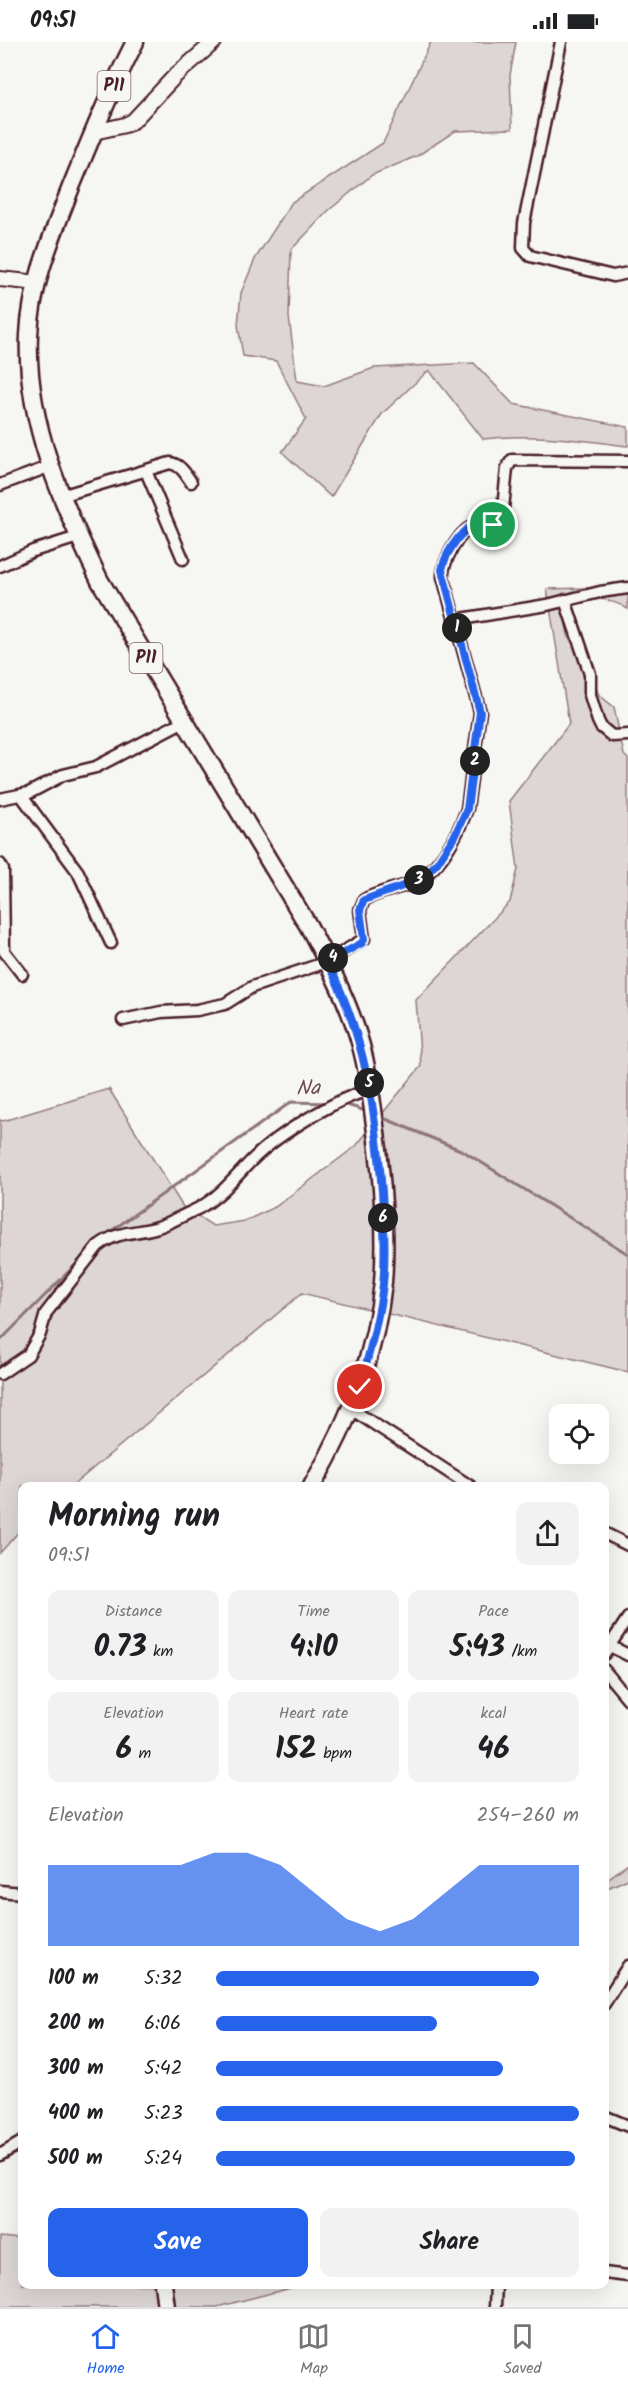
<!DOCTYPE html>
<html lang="en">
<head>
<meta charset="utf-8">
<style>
	:root { --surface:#fff; --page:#f2f2f2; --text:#202124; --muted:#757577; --line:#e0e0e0; --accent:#2563eb }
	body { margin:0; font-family:Kalam,sans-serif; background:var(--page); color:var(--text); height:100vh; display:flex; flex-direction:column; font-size:22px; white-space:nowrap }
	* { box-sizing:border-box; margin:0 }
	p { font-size:20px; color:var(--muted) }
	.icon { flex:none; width:33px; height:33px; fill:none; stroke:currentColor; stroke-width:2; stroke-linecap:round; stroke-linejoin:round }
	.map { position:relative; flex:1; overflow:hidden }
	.details { position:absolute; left:18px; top:1440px; width:591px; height:807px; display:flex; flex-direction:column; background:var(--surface); border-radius:12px; box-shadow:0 6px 24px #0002 }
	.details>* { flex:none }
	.buttons { position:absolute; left:549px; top:1362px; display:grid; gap:12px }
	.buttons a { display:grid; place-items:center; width:60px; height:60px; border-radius:12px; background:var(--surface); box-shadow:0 6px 24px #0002; font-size:30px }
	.pin { position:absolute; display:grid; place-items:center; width:51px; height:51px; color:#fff; margin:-26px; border:3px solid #fff; border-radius:50%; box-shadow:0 2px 6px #0007 }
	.km { position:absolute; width:30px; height:30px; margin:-15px; border-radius:50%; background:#222; color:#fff; font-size:16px; line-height:30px; text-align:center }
	.round { display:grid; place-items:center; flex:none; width:63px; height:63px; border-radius:12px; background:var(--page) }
	.head { display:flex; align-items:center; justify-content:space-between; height:102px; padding:0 30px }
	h1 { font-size:33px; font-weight:800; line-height:45px }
	.figures { display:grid; grid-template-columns:repeat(3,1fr); gap:9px; height:102px; padding:6px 30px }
	.figures div { display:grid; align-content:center; border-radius:12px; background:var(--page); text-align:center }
	.figures b { font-size:30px; font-weight:800 }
	.figures small { font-size:16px; font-weight:400 }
	.figures p { font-size:16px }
	.chart { height:168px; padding:12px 30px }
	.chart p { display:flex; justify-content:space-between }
	.chart svg { width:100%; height:108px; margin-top:6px; fill:var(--accent); opacity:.7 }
	.cta { display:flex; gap:12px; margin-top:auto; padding:12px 30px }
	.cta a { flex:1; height:69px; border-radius:12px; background:var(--accent); color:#fff; font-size:24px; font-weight:800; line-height:69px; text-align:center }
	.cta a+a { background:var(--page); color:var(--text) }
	ul { padding:0 30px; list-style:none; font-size:20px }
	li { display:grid; grid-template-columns:96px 72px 1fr; align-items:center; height:45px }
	li i { height:15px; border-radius:8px; background:var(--accent) }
	.status { display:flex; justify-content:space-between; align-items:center; height:42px; padding:0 30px; background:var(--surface); direction:ltr }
	.status svg { height:16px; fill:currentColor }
	.tabs { display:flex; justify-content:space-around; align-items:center; height:84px; border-top:2px solid var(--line); background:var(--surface); font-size:16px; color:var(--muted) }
	.tabs a { display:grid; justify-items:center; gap:3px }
	.tabs .active { color:var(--accent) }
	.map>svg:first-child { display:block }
	.green { fill:#ddd6d5; stroke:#947a80; stroke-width:1.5 }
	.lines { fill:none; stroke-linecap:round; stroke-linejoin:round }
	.stream { stroke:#8e747a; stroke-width:3 }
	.minor-casing { stroke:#4a1f2b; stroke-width:15 }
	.tertiary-casing { stroke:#4a1f2b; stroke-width:18 }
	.primary-casing { stroke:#4a1f2b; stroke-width:21 }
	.minor { stroke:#f6f6f2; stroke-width:10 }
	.tertiary { stroke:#f6f6f2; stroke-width:14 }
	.primary { stroke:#f6f6f2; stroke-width:16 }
	.route-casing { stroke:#fff; stroke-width:12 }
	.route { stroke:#2563eb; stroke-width:8 }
	.labels { text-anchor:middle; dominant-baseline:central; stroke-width:5; stroke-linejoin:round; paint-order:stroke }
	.shield { fill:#f6f6f2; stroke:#7e6067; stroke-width:1.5 }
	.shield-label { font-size:18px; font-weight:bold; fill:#4a1f2b }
	.water-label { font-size:21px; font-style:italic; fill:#6c4a52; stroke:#f6f6f2 }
</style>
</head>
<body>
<div class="status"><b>09:51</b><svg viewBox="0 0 49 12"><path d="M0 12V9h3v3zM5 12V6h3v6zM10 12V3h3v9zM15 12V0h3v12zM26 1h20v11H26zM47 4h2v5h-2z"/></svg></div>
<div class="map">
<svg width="628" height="2265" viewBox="0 0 628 2265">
	<rect width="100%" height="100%" fill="#f6f6f2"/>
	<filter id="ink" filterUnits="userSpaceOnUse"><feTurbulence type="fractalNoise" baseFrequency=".0167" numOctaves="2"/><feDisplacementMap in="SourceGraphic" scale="12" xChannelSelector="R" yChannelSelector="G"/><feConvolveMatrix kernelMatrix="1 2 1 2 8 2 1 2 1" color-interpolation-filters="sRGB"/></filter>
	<g filter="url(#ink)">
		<g class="green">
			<path d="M431 0H516L510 33 512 87 455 89 417 114 372 133 328 169 291 208 289 275 297 339 324 344 374 326 474 321 513 362 628 385V404C579 398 532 391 483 397L429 328 382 372 331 455 282 410 306 377 276 319 243 314 238 283 241 251 255 217 292 160 383 101Z"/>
			<path d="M628 545V567C610 556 585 553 565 559V577L568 594 588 627 599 653 614 665 624 713 628 717V1330L302 1251 72 1444H22V1486L0 1511V1078L3 1079 109 1047 183 1165 213 1184 245 1179 275 1165 356 1104 421 1024 416 958 510 860 518 827 509 759 569 682 547 547Z"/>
			<polygon points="628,1822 628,1837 605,1847 605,1839"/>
			<polygon points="0,2195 22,2197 22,2242 303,2243 217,2265 0,2265"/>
		</g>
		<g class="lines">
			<g class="stream">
				<polyline points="344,1062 366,1069"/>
				<polyline points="381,1075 463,1109 628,1212"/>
				<polyline points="103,1195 291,1060 329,1061"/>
				<polyline points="0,1299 81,1217"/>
			</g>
			<defs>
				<g id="minor">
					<polyline points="561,0 524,181 523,206 530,214 613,234 628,231"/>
					<polyline points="146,429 183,517"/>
					<polyline points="0,443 51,424"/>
					<path d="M61 454 170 421C181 423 185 431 191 440"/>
					<polyline points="0,524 33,509 78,495"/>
					<polyline points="565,558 590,632 590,653 598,679 601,685 612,694 628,693"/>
					<polyline points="455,578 547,563 600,550 628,546"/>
					<polyline points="21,753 78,830 111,901"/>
					<polyline points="0,757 29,751 63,733 96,725 184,679"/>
					<polyline points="0,822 3,828 4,909 22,932"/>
					<path d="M123 978 161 970 197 968 225 962 252 945 327 920 364 897 360 868 364 858C378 850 396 847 412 841 439 830 458 792 467 767L480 670 443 535C442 521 459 488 474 484 481 481 490 485 497 482L502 477 507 426 512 418 628 419"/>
					<path d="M0 1332 28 1313 40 1292 46 1271 98 1204C119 1188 135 1192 158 1185 172 1180 186 1172 199 1166 221 1154 236 1134 253 1117 277 1093 337 1056 370 1048"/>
					<polyline points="351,1367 470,1444"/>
					<polyline points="604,1491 628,1503"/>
					<polyline points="610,1604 628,1613"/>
					<polyline points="604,1612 628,1576"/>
					<polyline points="604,1628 628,1657"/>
					<polyline points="0,1849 22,1851"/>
					<polyline points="604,1962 628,1924"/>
					<polyline points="604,2074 628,2084"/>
					<polyline points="0,2113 22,2100"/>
					<polyline points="604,2231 628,2234"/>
					<polyline points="495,2265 496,2242"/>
				</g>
				<g id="tertiary">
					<polyline points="94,90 125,83 133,79 175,34 214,0"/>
					<polyline points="0,237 38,241"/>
				</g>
				<g id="primary">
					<path d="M135 0C111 47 91 96 71 145 53 192 31 242 29 293 25 379 63 463 100 539L309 885C326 917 343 949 355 984 367 1018 371 1054 376 1090 382 1139 387 1191 383 1240 376 1312 348 1382 312 1444"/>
					<polyline points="163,2242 166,2265"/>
				</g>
			</defs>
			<use href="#minor" class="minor-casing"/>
			<use href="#tertiary" class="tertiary-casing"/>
			<use href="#primary" class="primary-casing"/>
			<use href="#minor" class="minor"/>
			<use href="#tertiary" class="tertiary"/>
			<use href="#primary" class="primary"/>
		</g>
	</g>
	<g class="lines" filter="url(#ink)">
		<defs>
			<path id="route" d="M360 1345C369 1311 379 1277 383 1242 386 1212 384 1180 382 1150 376 1070 365 992 327 920L362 901 364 897 360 868 364 858 414 840 424 834 437 821 454 795 467 767 480 670 442 528C444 515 459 489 473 484 478 482 487 483 493 483"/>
		</defs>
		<use href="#route" class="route-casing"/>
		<use href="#route" class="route"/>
	</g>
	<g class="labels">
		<g class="shield">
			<rect x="97.5" y="29" width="33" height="30" rx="4.5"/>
			<rect x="129.5" y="601" width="33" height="30" rx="4.5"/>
		</g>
		<g class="shield-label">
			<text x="114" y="44">P11</text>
			<text x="146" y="616">P11</text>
		</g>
		<g class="water-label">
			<text transform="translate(308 1047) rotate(-3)">Na</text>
		</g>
	</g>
</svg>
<div class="buttons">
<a><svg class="icon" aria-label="locate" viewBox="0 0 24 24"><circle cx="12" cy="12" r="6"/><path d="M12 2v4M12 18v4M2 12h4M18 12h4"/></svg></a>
</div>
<div class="pin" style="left:493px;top:483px;background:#1e9e55"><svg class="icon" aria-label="arrive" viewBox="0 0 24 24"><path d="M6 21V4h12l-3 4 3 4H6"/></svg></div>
<div class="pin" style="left:360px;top:1345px;background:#d93025"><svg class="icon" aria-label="check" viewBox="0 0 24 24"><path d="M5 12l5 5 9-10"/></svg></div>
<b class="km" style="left:457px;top:586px">1</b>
<b class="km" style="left:475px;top:719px">2</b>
<b class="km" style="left:419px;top:838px">3</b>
<b class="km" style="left:333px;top:916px">4</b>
<b class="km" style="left:369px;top:1041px">5</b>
<b class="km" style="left:383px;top:1176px">6</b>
<section class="details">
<div class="head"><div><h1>Morning run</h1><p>09:51</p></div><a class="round"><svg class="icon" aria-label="share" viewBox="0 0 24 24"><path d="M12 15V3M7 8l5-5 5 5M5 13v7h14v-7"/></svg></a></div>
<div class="figures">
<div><p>Distance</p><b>0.73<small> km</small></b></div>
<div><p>Time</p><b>4:10</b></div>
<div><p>Pace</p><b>5:43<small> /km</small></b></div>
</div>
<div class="figures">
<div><p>Elevation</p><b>6<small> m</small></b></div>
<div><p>Heart rate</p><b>152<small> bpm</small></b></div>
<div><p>kcal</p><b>46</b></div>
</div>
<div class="chart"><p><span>Elevation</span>254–260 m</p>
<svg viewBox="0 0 160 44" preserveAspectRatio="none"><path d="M0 44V11L10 11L20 11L30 11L40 11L50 6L60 6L70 11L80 22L90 33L100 38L110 33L120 22L130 11L140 11L150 11L160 11V44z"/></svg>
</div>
<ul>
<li><b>100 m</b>5:32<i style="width:89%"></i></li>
<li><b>200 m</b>6:06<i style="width:61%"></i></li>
<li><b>300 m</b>5:42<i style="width:79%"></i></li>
<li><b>400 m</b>5:23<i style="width:100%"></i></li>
<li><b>500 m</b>5:24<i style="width:99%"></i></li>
</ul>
<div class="cta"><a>Save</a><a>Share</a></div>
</section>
</div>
<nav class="tabs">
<a class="active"><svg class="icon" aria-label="home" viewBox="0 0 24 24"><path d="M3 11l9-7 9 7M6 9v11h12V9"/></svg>Home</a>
<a><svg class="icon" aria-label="map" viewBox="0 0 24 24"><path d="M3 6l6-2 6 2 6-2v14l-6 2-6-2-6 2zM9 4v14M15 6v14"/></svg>Map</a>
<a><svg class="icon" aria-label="saved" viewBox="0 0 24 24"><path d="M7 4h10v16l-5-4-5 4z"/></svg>Saved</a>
</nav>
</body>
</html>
